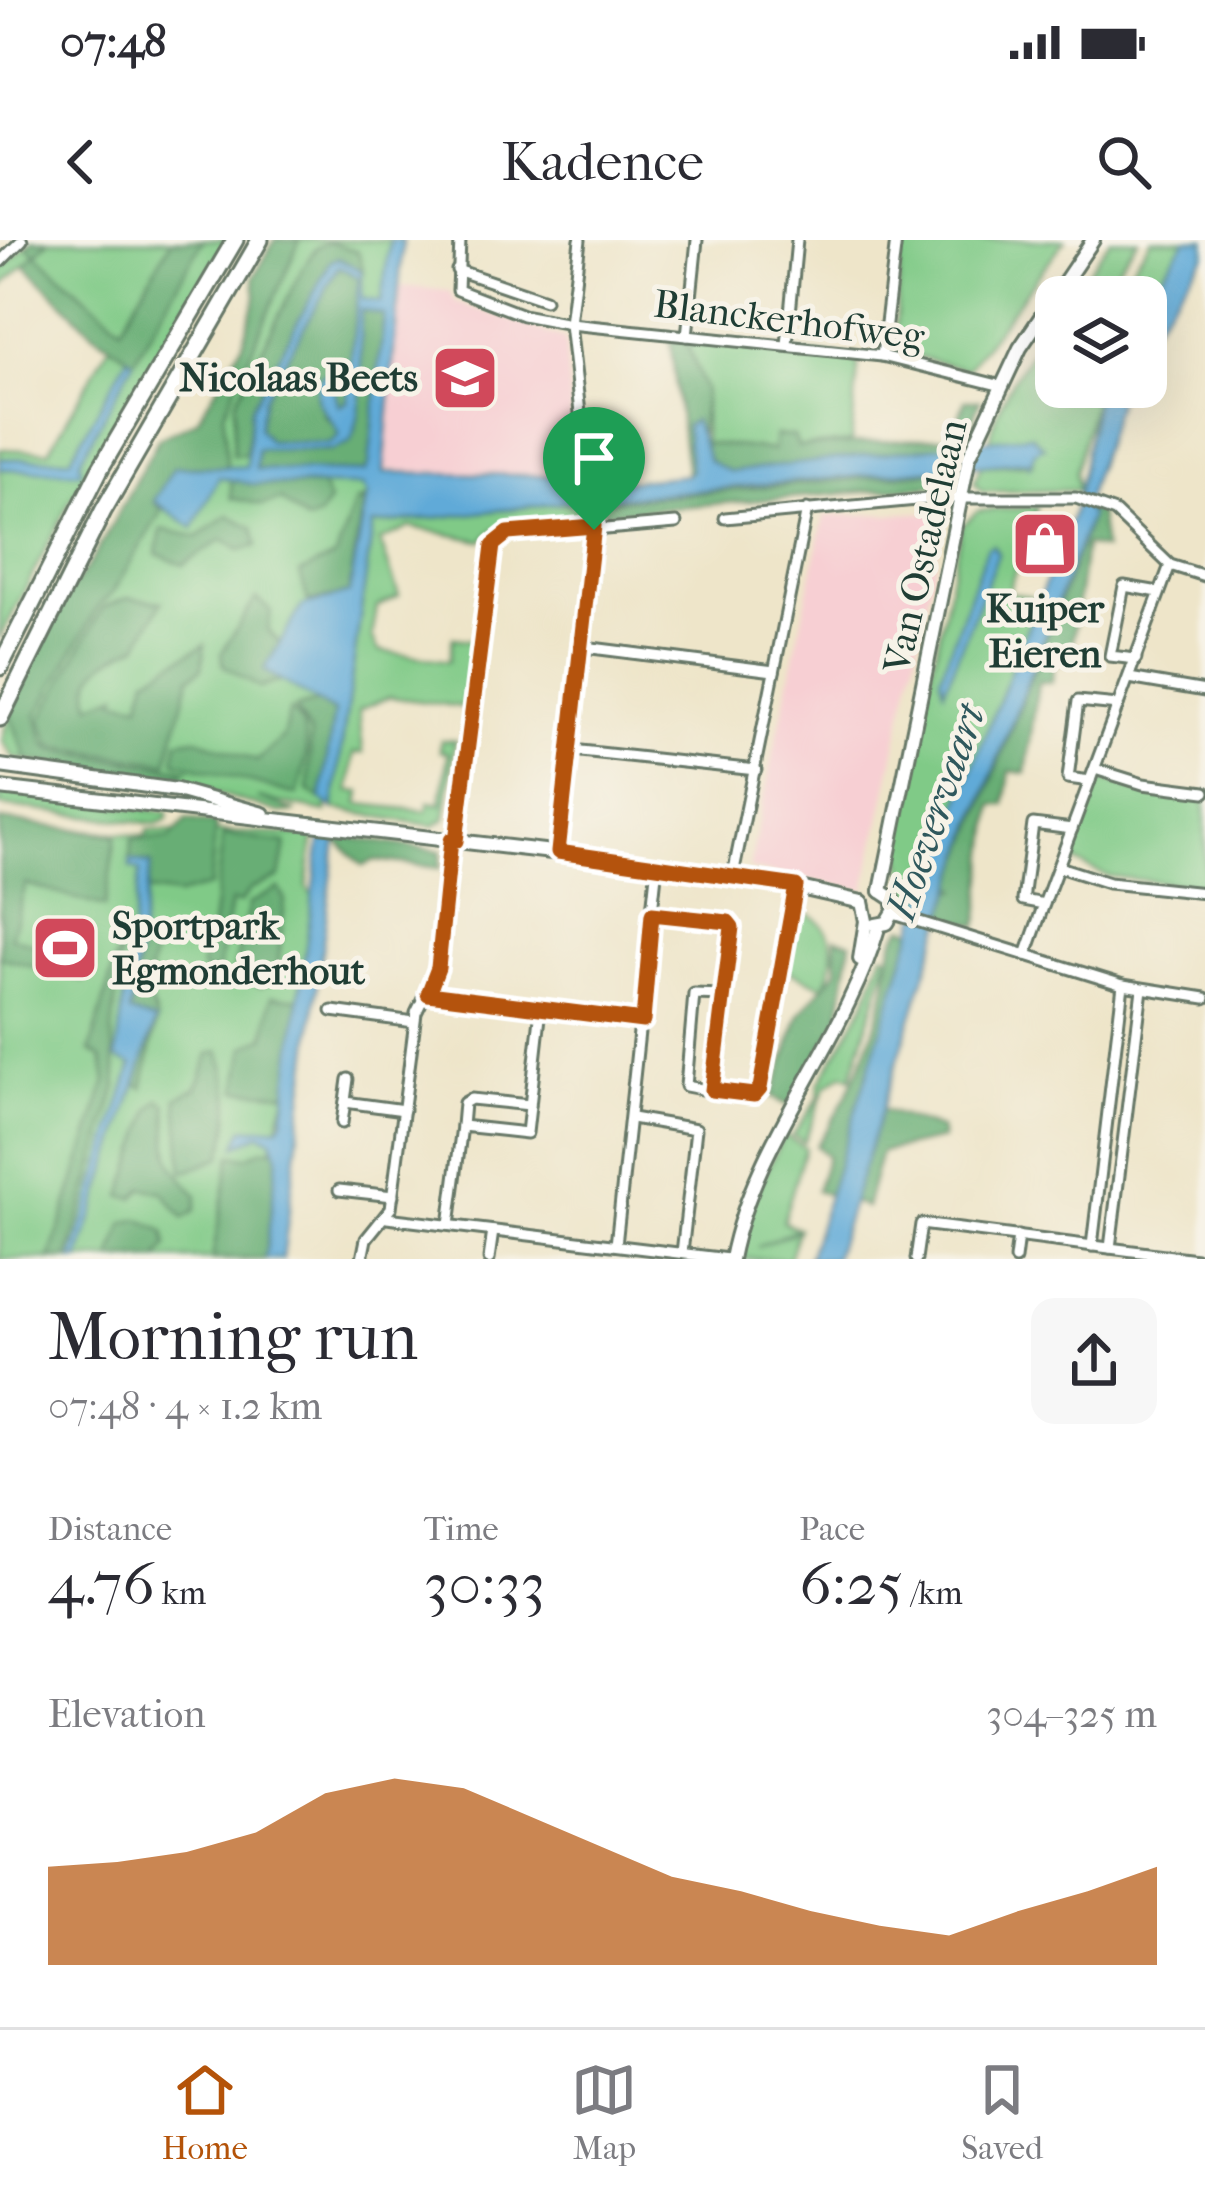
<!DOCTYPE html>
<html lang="en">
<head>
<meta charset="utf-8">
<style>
	:root { --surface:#fff; --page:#f7f7f7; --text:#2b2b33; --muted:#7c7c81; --line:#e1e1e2; --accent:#b45309 }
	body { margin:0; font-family:"IM FELL French Canon",serif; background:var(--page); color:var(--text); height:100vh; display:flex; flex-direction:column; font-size:45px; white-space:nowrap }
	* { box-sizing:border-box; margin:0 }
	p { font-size:39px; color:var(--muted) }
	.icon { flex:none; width:66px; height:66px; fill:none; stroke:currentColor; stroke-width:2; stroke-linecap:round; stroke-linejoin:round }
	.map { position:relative; height:1019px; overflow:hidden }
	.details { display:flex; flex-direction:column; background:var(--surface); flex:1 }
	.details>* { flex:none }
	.tools { position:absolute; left:1035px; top:36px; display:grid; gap:24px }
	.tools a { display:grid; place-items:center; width:132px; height:132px; border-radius:24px; background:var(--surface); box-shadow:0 12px 48px #0002; font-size:60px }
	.pin { position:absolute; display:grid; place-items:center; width:102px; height:102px; color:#fff; margin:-123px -51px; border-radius:50% 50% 50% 0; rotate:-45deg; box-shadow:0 0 12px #0007 }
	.pin .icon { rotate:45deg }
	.round { display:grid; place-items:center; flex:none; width:126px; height:126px; border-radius:24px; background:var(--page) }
	.summary { display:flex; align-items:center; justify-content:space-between; height:204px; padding:0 48px }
	h1 { font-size:66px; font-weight:600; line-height:90px }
	.figures { display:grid; grid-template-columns:repeat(3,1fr); gap:18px; height:204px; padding:12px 48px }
	.figures div { display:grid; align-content:center }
	.figures b { font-size:60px; font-weight:600 }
	.figures small { font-size:33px; font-weight:400 }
	.figures p { font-size:33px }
	.chart { height:336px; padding:24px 48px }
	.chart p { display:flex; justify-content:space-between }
	.chart svg { width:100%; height:216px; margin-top:12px; fill:var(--accent); opacity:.7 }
	.status { display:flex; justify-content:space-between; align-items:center; height:84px; padding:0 60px; background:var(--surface); direction:ltr }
	.status svg { height:33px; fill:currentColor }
	header { display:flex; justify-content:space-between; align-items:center; height:156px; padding:0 48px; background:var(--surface); font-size:54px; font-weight:600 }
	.tab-bar { display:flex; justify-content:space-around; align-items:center; height:168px; border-top:3px solid var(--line); background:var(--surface); font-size:33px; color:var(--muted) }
	.tab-bar a { display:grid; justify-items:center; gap:6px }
	.tab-bar .selected { color:var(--accent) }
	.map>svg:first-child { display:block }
	.built { fill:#f7cfd3 }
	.green { fill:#80ca87; stroke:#50845e; stroke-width:3; fill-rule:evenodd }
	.forest { fill:#68ae74; stroke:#447654; stroke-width:3 }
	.water { fill:#60aad8; stroke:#407486; stroke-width:3; fill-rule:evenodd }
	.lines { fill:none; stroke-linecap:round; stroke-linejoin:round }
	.street-casing { stroke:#677868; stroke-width:15 }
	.secondary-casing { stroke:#677868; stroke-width:18 }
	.highway-casing { stroke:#677868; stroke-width:21 }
	.street { stroke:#fff; stroke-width:9 }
	.secondary { stroke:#fff; stroke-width:12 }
	.highway { stroke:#fff; stroke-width:15 }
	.route-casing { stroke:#fff; stroke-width:24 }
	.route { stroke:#b45309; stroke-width:15 }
	.labels { text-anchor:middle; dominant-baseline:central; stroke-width:10; stroke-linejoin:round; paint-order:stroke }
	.street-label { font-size:39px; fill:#1f3d34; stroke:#f7f3e8 }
	.poi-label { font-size:39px; font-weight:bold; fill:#1f3d34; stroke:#f7f3e8; text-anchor:end }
	.water-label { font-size:42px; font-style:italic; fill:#2f585d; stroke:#f7f3e8 }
</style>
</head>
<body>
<div class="status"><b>07:48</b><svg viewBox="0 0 49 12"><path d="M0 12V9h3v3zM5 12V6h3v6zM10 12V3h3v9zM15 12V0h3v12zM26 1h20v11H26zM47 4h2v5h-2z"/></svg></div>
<header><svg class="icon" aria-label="back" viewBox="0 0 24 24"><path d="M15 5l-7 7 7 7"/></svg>Kadence<svg class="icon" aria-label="search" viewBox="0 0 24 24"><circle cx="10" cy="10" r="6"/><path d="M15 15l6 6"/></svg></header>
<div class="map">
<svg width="1205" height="1019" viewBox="0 0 1205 1019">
	<rect width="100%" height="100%" fill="#f7f3e8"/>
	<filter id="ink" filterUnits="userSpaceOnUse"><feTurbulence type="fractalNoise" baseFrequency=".00833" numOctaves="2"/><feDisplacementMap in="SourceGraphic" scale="24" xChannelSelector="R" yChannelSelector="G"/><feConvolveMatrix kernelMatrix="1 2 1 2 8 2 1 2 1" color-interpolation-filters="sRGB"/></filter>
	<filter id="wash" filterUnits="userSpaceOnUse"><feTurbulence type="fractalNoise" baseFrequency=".004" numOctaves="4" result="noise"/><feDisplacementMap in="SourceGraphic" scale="48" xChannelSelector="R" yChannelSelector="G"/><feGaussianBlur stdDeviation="2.7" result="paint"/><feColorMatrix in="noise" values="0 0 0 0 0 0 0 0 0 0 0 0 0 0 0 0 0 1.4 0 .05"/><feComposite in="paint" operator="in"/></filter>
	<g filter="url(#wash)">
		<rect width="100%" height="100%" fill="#eee5c9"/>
		<g class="built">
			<polygon points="401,46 450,51 456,62 565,99 576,236 384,230"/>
			<polygon points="946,272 865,650 749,629 824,276"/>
		</g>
		<g class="green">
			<polygon points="49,0 172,0 121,87 36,14 0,48 0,31 27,5 35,14"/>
			<polygon points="203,0 228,0 69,263 0,399 0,229 70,231"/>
			<polygon points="283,0 390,0 363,245 368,255 361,261 326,572 257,558 296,572 280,573 182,542 14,518 2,501 9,473 249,104"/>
			<polygon points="902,0 1065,0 967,129 894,111"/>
			<polygon points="1110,0 1138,0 1096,57 1070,57"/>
			<polygon points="1151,0 1186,0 1146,57 1110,57"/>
			<path d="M1056 77V111L1049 120 1052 131 1056 129V147H1098L1075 232 1078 250 982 252 974 242 981 226 1033 224 1031 195 990 202C996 155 1030 114 1056 77Z"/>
			<polygon points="686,101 859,118 851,202 797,207 775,197 774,210 704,203 705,150"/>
			<polygon points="110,104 128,117 70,219 0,219 0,209 49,211"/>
			<polygon points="579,261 577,278 493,290 482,301 411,287 380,301 399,356 377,367 372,397 379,411 449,421 453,398 475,401 462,467 390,457 359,470 363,513 354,513 349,551 361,552 359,564 427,571 429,562 441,564 448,513 440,511 441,500 455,501 445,579 434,586 333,569 373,285"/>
			<path d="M1037 267 1008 352 1038 359 920 668 909 665 898 593 962 286 978 271ZM994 305 998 314 944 450 987 308Z"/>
			<polygon points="1101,538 1148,553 1205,559 1205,647 1107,636 1070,619"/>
			<polygon points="0,552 168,572 167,580 155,584 0,566"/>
			<polygon points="0,582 146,596 148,590 314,595 307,647 313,657 299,759 293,758 281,853 287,853 273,902 258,1019 0,1019"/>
			<path d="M797 671C834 678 841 718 823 746L787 730Z"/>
			<polygon points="883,713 889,716 851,838 843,834 826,846 804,902 793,895 819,857 819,844 865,763"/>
			<polygon points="784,895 805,908 783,982 798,988 757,1007 798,991 789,1019 735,1019 750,964"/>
		</g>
		<g class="forest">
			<polygon points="32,0 49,0 36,14 121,87 172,0 203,0 134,121 93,93 25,25 35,14 27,5"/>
			<polygon points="275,0 300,0 224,173 227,227 174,227 154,262 162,270 111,355 99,365 37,475 44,503 52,510 187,530 171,541 28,521 9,473 62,362 93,319 159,198 197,180 243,103 256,57 254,37"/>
			<polygon points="328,2 358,11 364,33 338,18 331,21 251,168 246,214 233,215 235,162 304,26 316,8"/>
			<polygon points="339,26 359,38 347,162 339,166 333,160 334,140 323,174 338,188 338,198 330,203 269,201 259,188 264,158"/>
			<polygon points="361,69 384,74 369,226 364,232 256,229 256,209 333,210 355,190"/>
			<polygon points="670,100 686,101 705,150 700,196 697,188 686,186 691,232 687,235"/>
			<path d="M965 160H980L963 206 731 232C715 228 704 221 704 203L773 210 775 196H794L798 207 952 197Z"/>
			<polygon points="953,230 947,245 603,273 602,262"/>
			<polygon points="231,238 251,244 322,246 329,262 318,277 306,281 281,260 262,265 231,258"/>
			<polygon points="363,260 349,353 308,362 300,333 336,316 355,262"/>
			<polygon points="1084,267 1099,273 1104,309 1085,305 1070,424 1054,421 1052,442 1038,442 1026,533 1010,531 1005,565 993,565 978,686 944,676 951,651 958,649 953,645 1080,307 1090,276"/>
			<polygon points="228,275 253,288 257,306 239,310 223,299 183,325 157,314 161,289 198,297"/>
			<path d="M128 358 162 362 138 405C114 416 81 429 91 465L118 454 116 460 140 464 147 438 205 404 202 428 190 437 167 523 51 506 41 480 103 367Z"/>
			<polygon points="256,358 271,371 268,390 280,403 264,430 281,440 260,448 224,426 221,414"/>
			<polygon points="317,462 334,472 321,559 308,550 311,495 295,468"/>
			<path d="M290 470C316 491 305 527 297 555L174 521 178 501 195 498 257 521 283 497Z"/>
			<polygon points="187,579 216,584 210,646 179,655 147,651 151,623 130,620 132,599 169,598"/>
			<polygon points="0,580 116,595 105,667 26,644 11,697 90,721 84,741 0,717"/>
			<polygon points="223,595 286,603 280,637 251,649 240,663 231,662 218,732 206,732 201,727 212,688"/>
			<polygon points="353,598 441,611 440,628 375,620 363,626 336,600"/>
			<polygon points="279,648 285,659 277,738 259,747 234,730 249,664"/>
			<path d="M904 687 913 690 906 715 829 955 816 951 827 916 816 906C847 862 874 801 885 749 889 729 888 699 904 687Z"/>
			<polygon points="123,692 112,793 117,846 68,1019 50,1019 106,841 102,818 90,811"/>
			<polygon points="835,698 851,702 839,779 789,866 772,857 800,774 837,730"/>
			<polygon points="140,705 154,714 146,748 157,780 143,848 136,843 154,781 130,773"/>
			<polygon points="272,756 299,759 287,853 237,850 245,807 265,797"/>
			<path d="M219 811C233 849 233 879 221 917L183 932 177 858 197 848 209 814Z"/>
			<path d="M160 860 167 865C169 913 162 919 197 955L195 971 184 978 163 952 143 948 134 958 122 956 151 869Z"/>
			<polygon points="881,869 940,889 942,899 881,912 866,967 852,962"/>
			<polygon points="263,909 276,909 278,916 265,1019 212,1019 231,915 247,917"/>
			<polygon points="139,979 164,991 167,1006 158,1019 111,1019 124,983"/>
		</g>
		<g class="water">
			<path d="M390 0H403L384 232 576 236 630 241 687 235 691 231 686 186 694 180 709 221 731 232 1031 195 1044 207 1035 211 1029 226 1027 221 568 262 373 285 333 569 321 559 334 472 264 430 302 366 349 353 367 255 363 246 251 244 219 237 193 288 154 261 174 227H246L251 168 331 21 338 18 362 31V59L381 62ZM339 26 359 38 347 162 339 166 330 133 321 135C307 168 331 169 339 195L330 203 269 201 259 188 264 158ZM361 70 384 75 369 225 365 232 256 229 257 209 333 210 350 202C370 160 357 113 361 70Z"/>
			<polygon points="1186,0 1205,0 1205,14 1146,97 1146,57"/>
			<polygon points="128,117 134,121 80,220 81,232 0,229 0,219 70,219"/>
			<polygon points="1098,147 1122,147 1084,267 1090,276 974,582 834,1019 808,1019 933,628 1076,265"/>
			<polygon points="993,305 998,314 944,450 940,437 987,308"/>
			<polygon points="336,600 283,1019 265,1019 278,916 272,899 259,894 236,906 243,889 278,887 283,880 320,601"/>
			<polygon points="130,620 151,624 130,773 156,781 79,1019 72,1019 132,825 116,818 140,631 130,627"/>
		</g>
	</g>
	<g filter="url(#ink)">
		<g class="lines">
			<defs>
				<g id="street">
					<polyline points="460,0 458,50 523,75 570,84 882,116 998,145"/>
					<polyline points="0,22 22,0"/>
					<polyline points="457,30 545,60"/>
					<polyline points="687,96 697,0"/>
					<polyline points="787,105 797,0"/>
					<polyline points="882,116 896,0"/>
					<polyline points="725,278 938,258 1076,258 1115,272 1170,325 1205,336"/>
					<polyline points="594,290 676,283"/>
					<polyline points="584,407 774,431"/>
					<polyline points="1136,419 1110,416 1124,346 1159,352"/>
					<polyline points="1129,438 1205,451"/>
					<polyline points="572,510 756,530"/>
					<polyline points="1095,529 1143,544 1205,552"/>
					<polyline points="1090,541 1068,538 1078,461 1118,465"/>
					<polyline points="456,601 493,305 508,293 594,286"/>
					<polyline points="558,612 595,306 570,84 580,0"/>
					<polyline points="1059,627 1109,643 1205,653"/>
					<polyline points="733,635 807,269"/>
					<polyline points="1044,664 1170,325"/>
					<polyline points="653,674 732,685 732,687 712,851 686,846 694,754 724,755"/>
					<polyline points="894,674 1123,745 1205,758"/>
					<polyline points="1026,715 1044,664 1023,660 1033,584 1072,589"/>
					<polyline points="428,754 643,781"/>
					<polyline points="332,771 414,782"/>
					<polyline points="712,851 748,856 759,852 796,646"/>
					<polyline points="345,862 404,870"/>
					<polyline points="632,878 696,889 682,1013"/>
					<polyline points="342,883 348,839"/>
					<polyline points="462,886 464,863 471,859 530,865"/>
					<polyline points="339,950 393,956"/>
					<polyline points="387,978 728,1019"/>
					<polyline points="449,985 462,886 527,893 541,768"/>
					<polyline points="616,1005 657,625"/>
					<polyline points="1092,1006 1123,745"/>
					<polyline points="1110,1008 1142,749"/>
					<polyline points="362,1019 366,999 391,968 416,773 438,728 451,600"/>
					<polyline points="489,1019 493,991"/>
					<polyline points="916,1019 921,984 1196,1019"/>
					<polyline points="1015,1019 1018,996"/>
				</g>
				<g id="secondary">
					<polyline points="0,526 177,550 263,574"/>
					<polyline points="0,548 621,620 769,641 862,662"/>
					<polyline points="881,651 969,217 1020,108 1093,0"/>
					<polyline points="876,685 887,683 895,670 893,659 881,651"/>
					<polyline points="860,719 866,681 862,662"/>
					<path d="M731 1019C755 897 845 803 879 685"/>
				</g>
				<g id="highway">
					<polyline points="0,427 100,229 235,0"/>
					<polyline points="0,478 103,271 260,0"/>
				</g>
			</defs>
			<use href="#street" class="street-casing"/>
			<use href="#secondary" class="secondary-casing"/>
			<use href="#highway" class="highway-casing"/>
			<use href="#street" class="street"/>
			<use href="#secondary" class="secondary"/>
			<use href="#highway" class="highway"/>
		</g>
	</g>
	<g class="lines" filter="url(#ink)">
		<defs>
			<polygon id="route" points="594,286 558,612 796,646 760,848 754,855 712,850 732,687 728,682 652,674 643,781 428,754 438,728 451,600 456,601 493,305 508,293"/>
		</defs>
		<use href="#route" class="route-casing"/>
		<use href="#route" class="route"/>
	</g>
	<defs>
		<symbol id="school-square" viewBox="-11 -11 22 22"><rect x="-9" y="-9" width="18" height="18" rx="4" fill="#d1495b" stroke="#f7f3e8"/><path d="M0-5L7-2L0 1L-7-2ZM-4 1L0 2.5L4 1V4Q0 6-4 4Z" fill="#fff"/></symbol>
		<symbol id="shop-square" viewBox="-11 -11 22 22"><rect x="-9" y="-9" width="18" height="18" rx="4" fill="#d1495b" stroke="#f7f3e8"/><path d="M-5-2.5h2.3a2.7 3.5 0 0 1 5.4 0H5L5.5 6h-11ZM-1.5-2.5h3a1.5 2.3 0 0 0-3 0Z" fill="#fff"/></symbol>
		<symbol id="stadium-square" viewBox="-11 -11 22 22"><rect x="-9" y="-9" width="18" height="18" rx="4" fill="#d1495b" stroke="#f7f3e8"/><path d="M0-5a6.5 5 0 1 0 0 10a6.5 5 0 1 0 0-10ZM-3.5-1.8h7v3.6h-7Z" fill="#fff"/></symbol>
	</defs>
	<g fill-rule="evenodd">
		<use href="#school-square" x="427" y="100" width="76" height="76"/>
		<use href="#shop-square" x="1007" y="266" width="76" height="76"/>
		<use href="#stadium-square" x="27" y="670" width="76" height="76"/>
	</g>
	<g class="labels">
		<g class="street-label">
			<text transform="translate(789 80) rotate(7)">Blanckerhofweg</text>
			<text transform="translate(925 306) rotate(-77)">Van Ostadelaan</text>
		</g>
		<g class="poi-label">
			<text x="418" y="138">Nicolaas Beets</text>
			<text x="1045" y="369" text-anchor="middle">Kuiper<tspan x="1045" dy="45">Eieren</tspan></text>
			<text x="112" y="686" text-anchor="start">Sportpark<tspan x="112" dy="45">Egmonderhout</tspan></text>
		</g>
		<g class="water-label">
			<text transform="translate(936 572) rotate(-71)">Hoevervaart</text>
		</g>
	</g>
</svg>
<div class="tools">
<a><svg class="icon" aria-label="layers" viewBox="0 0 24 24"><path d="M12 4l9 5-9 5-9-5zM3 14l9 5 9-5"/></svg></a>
</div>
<div class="pin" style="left:594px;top:290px;background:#1e9e55"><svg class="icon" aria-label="arrive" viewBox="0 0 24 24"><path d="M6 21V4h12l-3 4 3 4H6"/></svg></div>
</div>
<section class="details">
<div class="summary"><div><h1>Morning run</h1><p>07:48 · 4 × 1.2 km</p></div><a class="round"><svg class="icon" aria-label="share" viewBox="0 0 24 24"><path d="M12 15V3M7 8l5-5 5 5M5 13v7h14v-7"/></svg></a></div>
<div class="figures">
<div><p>Distance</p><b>4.76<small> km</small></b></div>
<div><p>Time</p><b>30:33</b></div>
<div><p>Pace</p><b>6:25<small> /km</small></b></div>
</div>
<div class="chart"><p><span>Elevation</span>304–325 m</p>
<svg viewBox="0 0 160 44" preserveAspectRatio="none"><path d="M0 44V24L10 23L20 21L30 17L40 9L50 6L60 8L70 14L80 20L90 26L100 29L110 33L120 36L130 38L140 33L150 29L160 24V44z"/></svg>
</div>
</section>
<nav class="tab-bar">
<a class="selected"><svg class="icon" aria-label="home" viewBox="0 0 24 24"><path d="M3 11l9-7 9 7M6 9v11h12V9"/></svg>Home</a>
<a><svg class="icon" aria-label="map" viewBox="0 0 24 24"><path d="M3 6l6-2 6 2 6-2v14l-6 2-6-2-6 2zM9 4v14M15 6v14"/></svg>Map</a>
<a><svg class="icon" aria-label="saved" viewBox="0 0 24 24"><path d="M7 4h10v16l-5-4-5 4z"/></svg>Saved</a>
</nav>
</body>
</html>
